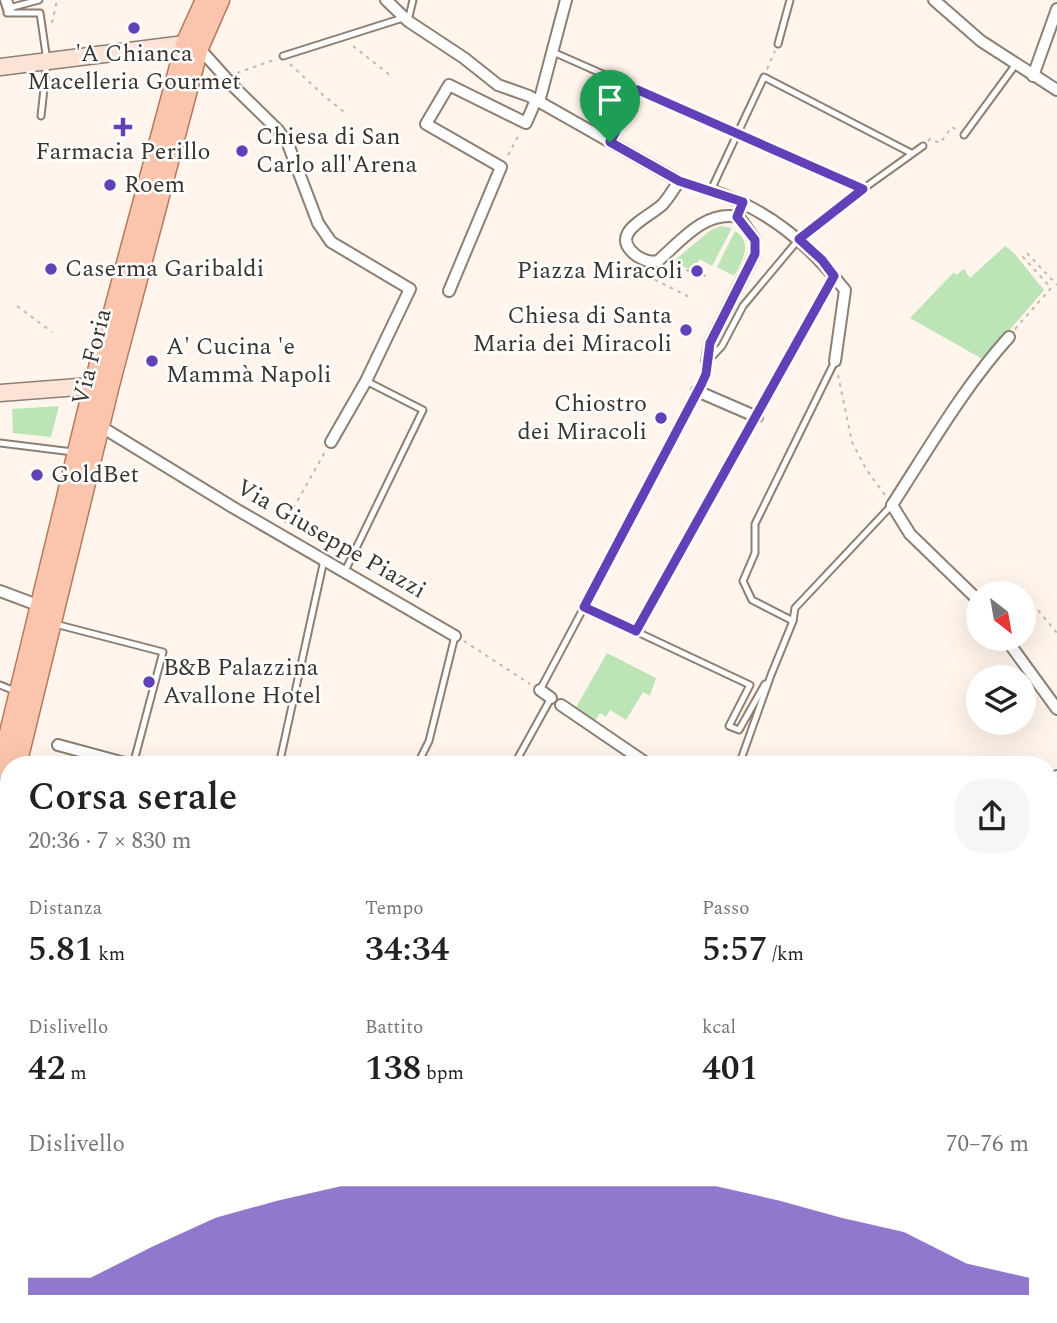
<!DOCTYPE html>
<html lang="it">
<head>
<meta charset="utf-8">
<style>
	:root { --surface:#fff; --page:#f6f6f6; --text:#222; --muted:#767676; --accent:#6140b8 }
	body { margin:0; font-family:Spectral,serif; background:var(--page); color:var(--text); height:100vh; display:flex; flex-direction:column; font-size:26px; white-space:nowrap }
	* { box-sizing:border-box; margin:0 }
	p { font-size:23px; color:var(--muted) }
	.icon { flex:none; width:38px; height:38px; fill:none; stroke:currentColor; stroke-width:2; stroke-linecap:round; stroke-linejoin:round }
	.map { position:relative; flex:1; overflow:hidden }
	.side { position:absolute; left:0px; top:756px; width:1057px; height:567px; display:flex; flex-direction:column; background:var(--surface); border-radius:28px 28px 0 0; box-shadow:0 7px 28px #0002 }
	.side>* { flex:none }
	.needle { width:46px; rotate:149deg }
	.tools { position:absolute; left:966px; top:581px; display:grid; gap:14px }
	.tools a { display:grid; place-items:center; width:70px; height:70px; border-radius:50%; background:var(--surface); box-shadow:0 7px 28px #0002; font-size:35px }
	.pin { position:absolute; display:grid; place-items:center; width:60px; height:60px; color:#fff; margin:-72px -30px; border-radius:50% 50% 50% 0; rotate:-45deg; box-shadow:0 0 7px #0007 }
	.pin .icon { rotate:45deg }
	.round { display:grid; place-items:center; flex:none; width:74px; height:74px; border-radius:28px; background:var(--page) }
	.summary { display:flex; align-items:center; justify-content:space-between; height:119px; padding:0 28px }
	h1 { font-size:38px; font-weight:600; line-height:52px }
	.figures { display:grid; grid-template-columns:repeat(3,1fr); gap:10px; height:119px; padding:7px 28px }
	.figures div { display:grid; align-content:center }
	.figures b { font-size:35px; font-weight:600 }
	.figures small { font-size:19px; font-weight:400 }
	.figures p { font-size:19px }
	.chart { height:196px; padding:14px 28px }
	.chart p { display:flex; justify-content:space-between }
	.chart svg { width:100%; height:126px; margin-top:7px; fill:var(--accent); opacity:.7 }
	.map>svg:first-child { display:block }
	.green { fill:#bce4b7 }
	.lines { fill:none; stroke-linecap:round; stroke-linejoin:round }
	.lane-casing { stroke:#8d7f72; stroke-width:9 }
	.street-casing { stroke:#8d7f72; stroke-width:14 }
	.secondary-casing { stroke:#8d7f72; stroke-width:19 }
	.primary-casing { stroke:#b57a5c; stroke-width:21 }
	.path { stroke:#c2b9b1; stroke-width:2; stroke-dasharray:3.5 5; stroke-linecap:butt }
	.lane { stroke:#fff; stroke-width:5 }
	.street { stroke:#fff; stroke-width:10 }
	.secondary { stroke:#fde2d6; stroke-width:16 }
	.primary { stroke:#fac5ac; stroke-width:18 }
	.route-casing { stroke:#fff; stroke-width:14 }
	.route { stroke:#6140b8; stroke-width:9 }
	.poi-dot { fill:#6140b8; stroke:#fff; stroke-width:2.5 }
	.labels { text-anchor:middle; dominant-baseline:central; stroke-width:5; stroke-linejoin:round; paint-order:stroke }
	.poi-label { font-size:24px; fill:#3b352f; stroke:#fff; text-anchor:start }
	.street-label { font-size:24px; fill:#3b352f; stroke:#fff }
</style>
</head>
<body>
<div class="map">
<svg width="1057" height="1323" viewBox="0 0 1057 1323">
	<rect width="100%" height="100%" fill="#fff5ec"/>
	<g class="green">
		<polygon points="721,226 732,228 712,266 700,259 693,270 671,263 711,230"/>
		<path d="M735 231C753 242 743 261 734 276L717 267Z"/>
		<polygon points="1005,246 1014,253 1044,290 984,360 910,318 954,272 956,275 964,269 970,278"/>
		<polygon points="59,406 51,437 13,433 12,409"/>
		<polygon points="607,653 656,678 650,696 643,692 626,720 610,710 606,717 600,713 594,723 575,709"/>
		<polygon points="1048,903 1057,904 1057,1252 1048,1233"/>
		<polygon points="0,991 9,994 9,1314 371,1314 369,1323 0,1323"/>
		<polygon points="806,1314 854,1314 865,1323 796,1323"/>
	</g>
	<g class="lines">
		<defs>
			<g id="lane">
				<polyline points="39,0 9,8 7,13 40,13 47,61 41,116"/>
				<polyline points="408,21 413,0"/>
				<polyline points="778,44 790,0"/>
				<polyline points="553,52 863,189"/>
				<polyline points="283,56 403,18"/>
				<polyline points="964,135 1016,64"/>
				<polyline points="610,142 638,90"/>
				<polyline points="711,190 764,77 911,153"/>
				<polyline points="0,443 73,452"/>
				<polyline points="345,571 423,410 366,381"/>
				<polyline points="584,607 750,685 729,726 739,730 765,684"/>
				<polyline points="793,621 752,600 743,581 755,553 755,524 835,361"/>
				<polyline points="55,624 163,652 133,765"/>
				<polyline points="636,631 834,276"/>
				<polyline points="0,685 15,691"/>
				<polyline points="540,690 668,449 701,385 707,362 722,346 743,306 799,239 863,189 923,146"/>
				<polyline points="279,765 324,560"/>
				<polyline points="417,765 429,741 455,636"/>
				<polyline points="514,765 551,698"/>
				<polyline points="739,765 771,675 793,621 795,608 892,505"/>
				<polyline points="0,1003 9,1005"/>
			</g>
			<g id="street">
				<polyline points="6,0 9,9"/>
				<path d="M386 0 408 21 464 58 498 85 529 96 679 181C674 189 669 197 663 204 649 218 606 233 637 256 644 260 650 263 658 261 682 240 705 210 739 217L755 240V254L710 343 707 362"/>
				<polyline points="934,0 981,41 1057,90"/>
				<polyline points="199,48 234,87 278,130 288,144 318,223 331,242 410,289 366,381 331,442"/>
				<polyline points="1033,76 1057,9"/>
				<polyline points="539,102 566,0"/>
				<path d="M711 190C770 211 807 242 845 290L835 361"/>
				<polyline points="449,291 501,167 426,124 449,85 526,123 536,100"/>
				<polyline points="697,391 757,417"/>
				<polyline points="100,426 234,508 455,636"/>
				<polyline points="0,591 40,606"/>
				<path d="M978 600 910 534 892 505C929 448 964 387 1009 337"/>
				<polyline points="1006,639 1057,709"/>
				<polyline points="540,690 551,698"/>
				<polyline points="561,705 649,765"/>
				<polyline points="58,745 132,765"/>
				<polyline points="1048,782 1057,776"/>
				<polyline points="0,982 9,986"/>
				<polyline points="0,1085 9,1087"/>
				<polyline points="0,1250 9,1252"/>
				<polyline points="1048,1288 1057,1305"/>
				<polyline points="740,1314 740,1323"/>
				<polyline points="142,1323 144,1314"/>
				<polyline points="341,1323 342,1314"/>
				<polyline points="377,1323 379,1314"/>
			</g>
			<g id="secondary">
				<polyline points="0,67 185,44 197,47"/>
				<polyline points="0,393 104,385"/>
			</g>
			<g id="primary">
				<polyline points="17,765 110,385 199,48 220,0"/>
				<polyline points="0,770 93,386 185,44 205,0"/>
				<polyline points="0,837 9,800"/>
			</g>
		</defs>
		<use href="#lane" class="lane-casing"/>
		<use href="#street" class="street-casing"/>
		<use href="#secondary" class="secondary-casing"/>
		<use href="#primary" class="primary-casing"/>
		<g class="path">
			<polyline points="52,23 57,0"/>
			<polyline points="353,46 391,76"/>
			<polyline points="290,64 322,94 344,112"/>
			<polyline points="767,69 775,51"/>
			<polyline points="237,73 274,60"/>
			<polyline points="928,141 930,139 940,143 952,127 957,130"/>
			<polyline points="508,155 520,133"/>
			<polyline points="690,184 701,187"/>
			<polyline points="670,265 706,276"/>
			<polyline points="632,268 693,299"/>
			<polyline points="17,306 52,332"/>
			<polyline points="1015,329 1051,288 1023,257 1027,253 1057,285"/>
			<polyline points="838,375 852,442 866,469 885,495"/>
			<polyline points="285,523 325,452"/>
			<polyline points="982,589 1002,593"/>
			<polyline points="1024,601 1037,609 1057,633"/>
			<polyline points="464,641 530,684"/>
			<polyline points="0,939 9,942"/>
			<polyline points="0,1186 9,1186"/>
			<polyline points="0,1208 9,1203"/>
			<polyline points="0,1309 9,1275"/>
			<polyline points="178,1314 185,1314"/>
			<polyline points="267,1314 278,1319 286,1314"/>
			<polyline points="569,1314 569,1323"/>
			<path d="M883 1314C902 1319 930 1312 945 1323"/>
			<polyline points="59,1323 61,1314"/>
			<polyline points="88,1323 90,1314"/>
		</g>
		<use href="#lane" class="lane"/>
		<use href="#street" class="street"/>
		<use href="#secondary" class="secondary"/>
		<use href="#primary" class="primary"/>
	</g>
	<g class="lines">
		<defs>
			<polygon id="route" points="638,90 863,189 799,239 822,260 834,276 636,631 584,607 701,385 706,374 710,343 755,254 755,240 737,217 743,202 679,181 610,142"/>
		</defs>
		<use href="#route" class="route-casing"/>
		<use href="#route" class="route"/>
	</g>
	<g class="poi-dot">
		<circle cx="134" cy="28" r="7"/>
		<path d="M119.5 116.5h7v7h7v7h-7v7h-7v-7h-7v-7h7z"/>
		<circle cx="242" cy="151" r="7"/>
		<circle cx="110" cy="185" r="7"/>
		<circle cx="51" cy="269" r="7"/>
		<circle cx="697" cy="271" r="7"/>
		<circle cx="686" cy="330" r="7"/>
		<circle cx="152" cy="361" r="7"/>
		<circle cx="661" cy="418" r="7"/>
		<circle cx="37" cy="475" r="7"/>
		<circle cx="149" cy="682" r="7"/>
	</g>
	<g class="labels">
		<g class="poi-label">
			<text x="134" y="54" text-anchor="middle">'A Chianca<tspan x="134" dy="28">Macelleria Gourmet</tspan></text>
			<text x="256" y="137">Chiesa di San<tspan x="256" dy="28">Carlo all'Arena</tspan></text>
			<text x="123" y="152" text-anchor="middle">Farmacia Perillo</text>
			<text x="124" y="185">Roem</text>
			<text x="65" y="269">Caserma Garibaldi</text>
			<text x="683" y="271" text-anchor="end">Piazza Miracoli</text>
			<text x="672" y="316" text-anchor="end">Chiesa di Santa<tspan x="672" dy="28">Maria dei Miracoli</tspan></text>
			<text x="166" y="347">A' Cucina 'e<tspan x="166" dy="28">Mammà Napoli</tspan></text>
			<text x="647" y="404" text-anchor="end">Chiostro<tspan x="647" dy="28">dei Miracoli</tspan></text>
			<text x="51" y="475">GoldBet</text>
			<text x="163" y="668">B&amp;B Palazzina<tspan x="163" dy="28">Avallone Hotel</tspan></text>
		</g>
		<g class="street-label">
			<text transform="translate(92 357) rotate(-76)">Via Foria</text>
			<text transform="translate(331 539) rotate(30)">Via Giuseppe Piazzi</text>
		</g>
	</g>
</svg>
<div class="tools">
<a><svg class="needle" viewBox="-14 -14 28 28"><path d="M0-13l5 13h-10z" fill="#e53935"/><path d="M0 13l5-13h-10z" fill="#767676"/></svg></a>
<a><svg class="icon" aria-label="layers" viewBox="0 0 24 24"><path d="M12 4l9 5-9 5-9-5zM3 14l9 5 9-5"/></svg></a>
</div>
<div class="pin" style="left:610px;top:142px;background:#1e9e55"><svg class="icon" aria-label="arrive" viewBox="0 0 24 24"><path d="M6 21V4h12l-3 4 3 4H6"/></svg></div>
<section class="side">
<div class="summary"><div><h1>Corsa serale</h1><p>20:36 · 7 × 830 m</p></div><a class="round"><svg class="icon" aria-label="share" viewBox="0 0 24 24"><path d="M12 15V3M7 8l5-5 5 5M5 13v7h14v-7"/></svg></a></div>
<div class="figures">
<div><p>Distanza</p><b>5.81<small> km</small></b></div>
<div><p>Tempo</p><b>34:34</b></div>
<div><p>Passo</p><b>5:57<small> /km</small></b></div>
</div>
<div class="figures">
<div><p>Dislivello</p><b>42<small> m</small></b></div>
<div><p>Battito</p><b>138<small> bpm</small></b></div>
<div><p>kcal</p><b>401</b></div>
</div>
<div class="chart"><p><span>Dislivello</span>70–76 m</p>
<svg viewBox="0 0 160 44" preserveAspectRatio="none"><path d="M0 44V38L10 38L20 27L30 17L40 11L50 6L60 6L70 6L80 6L90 6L100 6L110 6L120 11L130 17L140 22L150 33L160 38V44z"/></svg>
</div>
</section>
</div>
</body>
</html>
